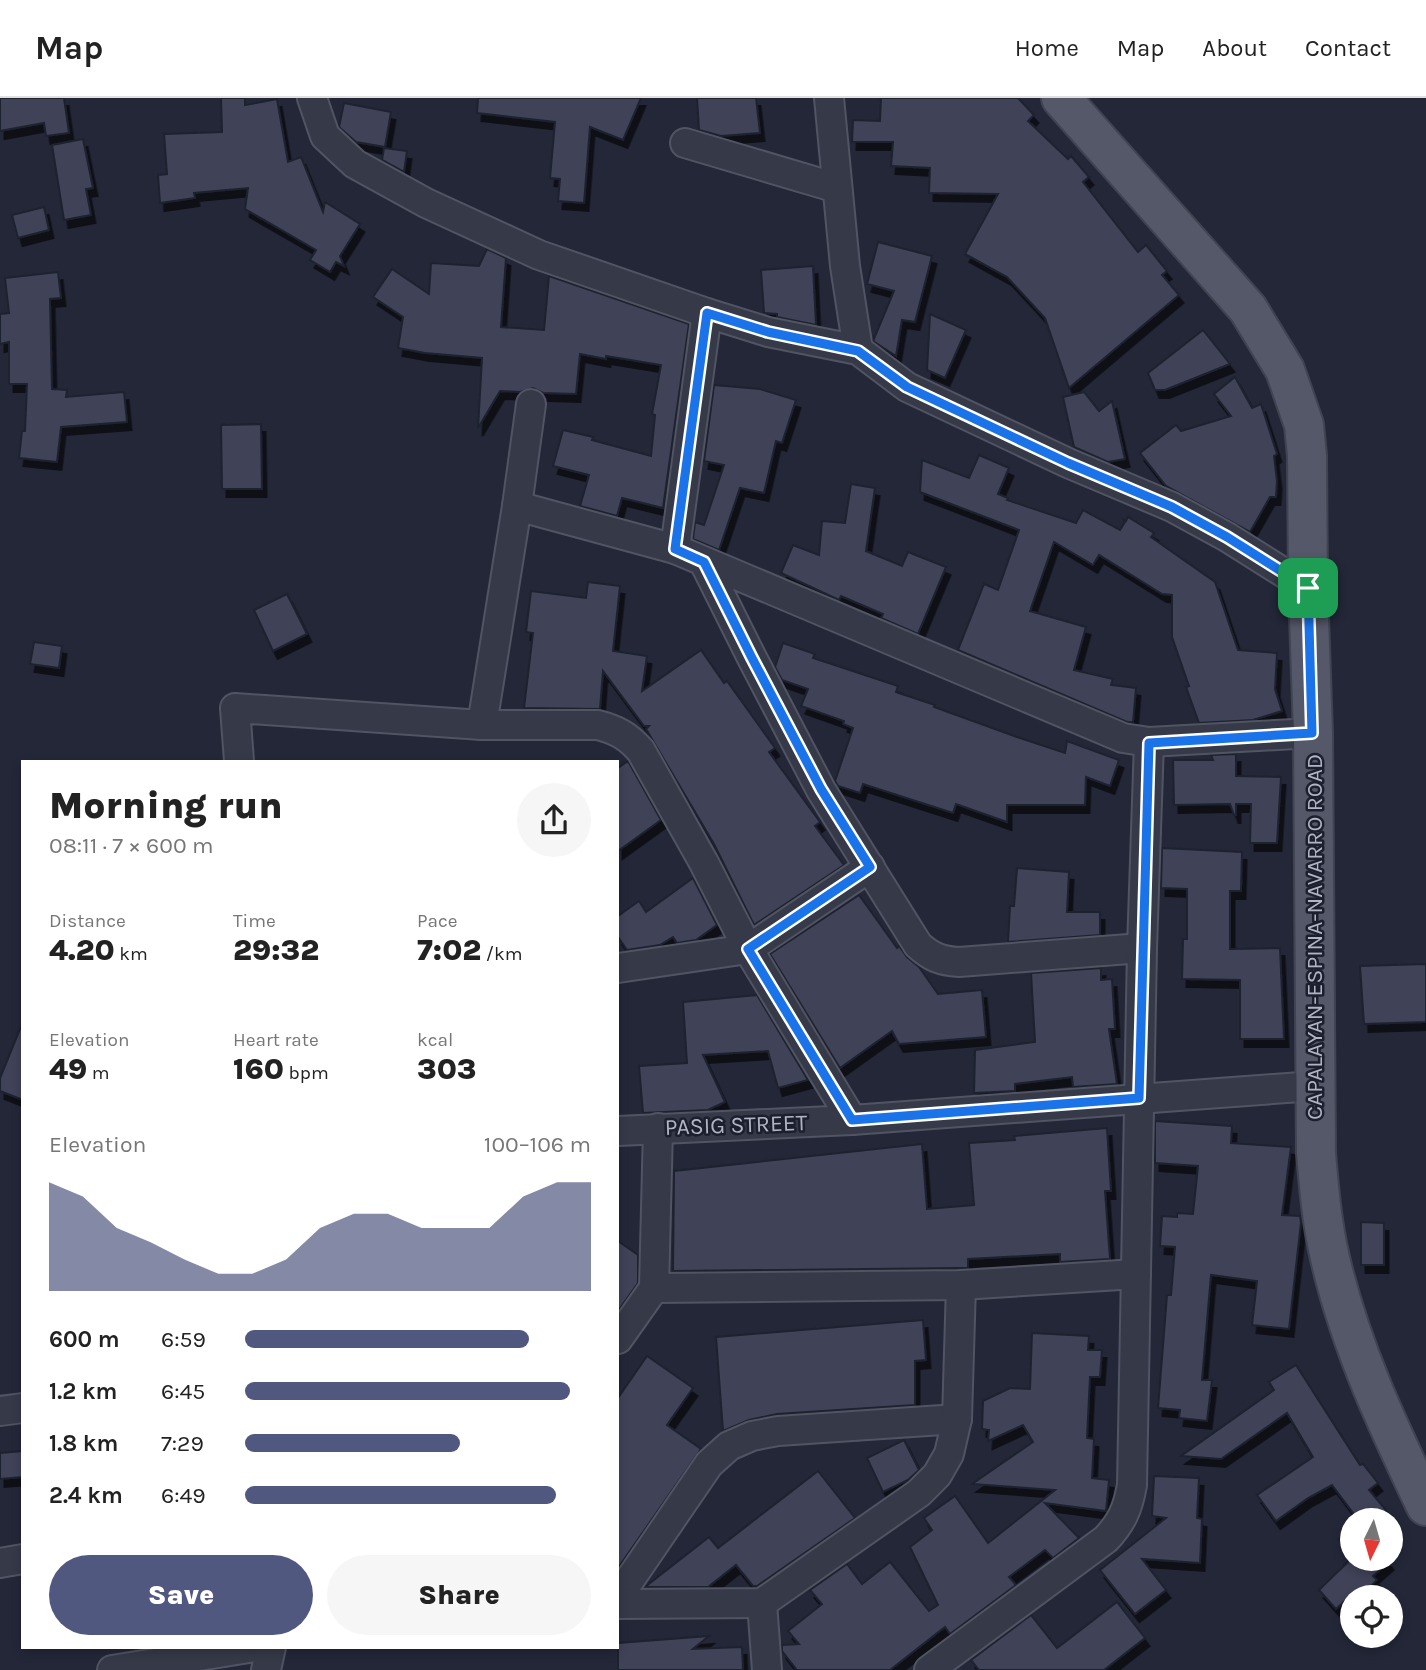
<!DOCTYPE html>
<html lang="en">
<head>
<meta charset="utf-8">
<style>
	:root { --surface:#fff; --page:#f6f6f6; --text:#222; --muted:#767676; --line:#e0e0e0; --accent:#51587f }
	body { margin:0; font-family:Karla,sans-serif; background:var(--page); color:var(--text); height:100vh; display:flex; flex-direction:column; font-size:26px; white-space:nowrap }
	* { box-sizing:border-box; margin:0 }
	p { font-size:23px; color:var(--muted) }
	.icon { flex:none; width:38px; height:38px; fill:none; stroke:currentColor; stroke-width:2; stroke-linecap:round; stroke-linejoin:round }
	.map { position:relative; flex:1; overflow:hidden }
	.side { position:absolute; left:21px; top:662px; width:598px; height:889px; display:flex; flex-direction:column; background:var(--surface); border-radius:0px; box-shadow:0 4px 10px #0003 }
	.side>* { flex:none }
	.needle { width:46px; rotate:185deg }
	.buttons { position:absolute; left:1340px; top:1410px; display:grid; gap:14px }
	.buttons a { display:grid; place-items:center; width:63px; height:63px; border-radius:50%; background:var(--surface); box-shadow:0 4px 10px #0003; font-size:35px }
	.pin { position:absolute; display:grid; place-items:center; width:60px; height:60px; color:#fff; margin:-30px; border-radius:14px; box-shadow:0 4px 10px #0006 }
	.round { display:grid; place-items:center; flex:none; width:74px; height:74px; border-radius:37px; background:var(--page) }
	.head { display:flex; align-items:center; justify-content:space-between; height:119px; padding:0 28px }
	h1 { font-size:38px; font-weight:800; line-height:52px }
	.stats { display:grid; grid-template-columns:repeat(3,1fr); gap:10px; height:119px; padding:7px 28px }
	.stats div { display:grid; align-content:center }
	.stats b { font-size:30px; font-weight:800 }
	.stats small { font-size:19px; font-weight:400 }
	.stats p { font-size:19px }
	.chart { height:196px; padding:14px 28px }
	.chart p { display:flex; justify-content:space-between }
	.chart svg { width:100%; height:126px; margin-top:7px; fill:var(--accent); opacity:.7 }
	.button { display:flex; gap:14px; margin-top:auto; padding:14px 28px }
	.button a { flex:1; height:80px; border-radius:42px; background:var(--accent); color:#fff; font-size:28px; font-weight:800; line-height:80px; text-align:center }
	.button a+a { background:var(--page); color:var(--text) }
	ul { padding:0 28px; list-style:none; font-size:23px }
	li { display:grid; grid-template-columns:112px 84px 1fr; align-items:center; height:52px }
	li i { height:18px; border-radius:9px; background:var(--accent) }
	header { display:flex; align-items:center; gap:42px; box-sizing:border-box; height:98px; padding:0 35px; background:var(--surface); border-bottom:2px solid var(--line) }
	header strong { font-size:33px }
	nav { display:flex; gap:38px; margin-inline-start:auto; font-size:24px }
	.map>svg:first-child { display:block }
	.building { fill:#3f4358; stroke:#1e212f; stroke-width:2; filter:url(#shadow) }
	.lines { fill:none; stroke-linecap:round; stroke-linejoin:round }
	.street-casing { stroke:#515463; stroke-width:32 }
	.primary-casing { stroke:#404351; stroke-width:42 }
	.street { stroke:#363948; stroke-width:28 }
	.primary { stroke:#545868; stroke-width:38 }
	.route-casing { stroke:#fff; stroke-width:14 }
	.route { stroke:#1a73e8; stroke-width:9 }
	.labels { text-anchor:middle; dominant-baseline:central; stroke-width:5; stroke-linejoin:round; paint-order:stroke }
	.street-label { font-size:23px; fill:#b1b4c4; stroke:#1c1f2d }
</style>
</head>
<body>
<header>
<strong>Map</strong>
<nav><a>Home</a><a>Map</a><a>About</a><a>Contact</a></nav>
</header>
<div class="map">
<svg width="1426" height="1572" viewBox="0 0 1426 1572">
	<defs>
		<filter id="shadow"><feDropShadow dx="4.5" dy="8" stdDeviation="0" flood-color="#0009"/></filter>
	</defs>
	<rect width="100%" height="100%" fill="#232738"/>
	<g class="building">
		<polygon points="0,0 64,0 69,35 46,38 44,25 0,33"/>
		<polygon points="221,0 245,0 245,7 277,1 288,64 301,59 323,114 325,104 360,126 340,158 344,168 336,164 330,174 310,162 316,152 245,111 248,90 194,95 195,100 160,105 158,77 167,76 164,36 222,34"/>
		<polygon points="478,0 641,0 623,42 590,29 584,105 558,103 560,81 550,80 555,24 477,15"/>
		<polygon points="697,0 756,0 760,35 721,38 699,32"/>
		<polygon points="881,0 1018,0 1034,17 1028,23 1068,61 1071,58 1089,79 1083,84 1138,154 1146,147 1167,173 1162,177 1179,197 1069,290 1045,220 1007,179 965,156 998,96 929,95 930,70 891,68 893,44 852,44 853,22 880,23"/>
		<polygon points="344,5 391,14 385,49 356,44 339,29"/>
		<polygon points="83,41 93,90 86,91 91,117 64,122 52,47"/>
		<polygon points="384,50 407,53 404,74 382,62"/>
		<polygon points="44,109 49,132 18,140 12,117"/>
		<polygon points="878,144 932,158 915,224 902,222 896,258 873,243 894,193 867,186"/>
		<polygon points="487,151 506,160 501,229 544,232 549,178 689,226 663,410 622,400 617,418 580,408 589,377 553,368 563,332 593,339 592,342 651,358 655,317 652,316 661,267 606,258 606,261 580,256 576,296 543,295 533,290 520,294 500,293 478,330 482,260 425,255 398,250 403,219 373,199 392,171 429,196 431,165 479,168"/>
		<polygon points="813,168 816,227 777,219 777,216 764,215 761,172"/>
		<polygon points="58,174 61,200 50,201 52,291 67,292 66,299 124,294 127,324 61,329 57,364 19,360 22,333 25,333 27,286 9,286 9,244 0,246 0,216 9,215 5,180"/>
		<polygon points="930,216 966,232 945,280 927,272"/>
		<polygon points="1203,232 1230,266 1165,292 1155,292 1148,275"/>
		<polygon points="1235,279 1252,310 1261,306 1277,356 1274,358 1277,383 1276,399 1270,399 1250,434 1166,388 1140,355 1176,327 1181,333 1231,318 1214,296"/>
		<polygon points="714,287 760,291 796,302 782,345 776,343 764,395 740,390 719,452 693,441 695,424 704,427 724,367 704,363"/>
		<polygon points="1084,294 1099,313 1112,303 1125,361 1108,364 1074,349 1063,299"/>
		<polygon points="261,326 262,391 222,391 221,327"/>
		<polygon points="979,357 1009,370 998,396 1008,400 1007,402 1076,425 1083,412 1120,432 1125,424 1124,422 1126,423 1128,419 1154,435 1151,439 1215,484 1238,552 1277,555 1275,591 1282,613 1253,622 1199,625 1186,589 1189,588 1172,539 1172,497 1162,496 1099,457 1093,467 1054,444 1030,513 1086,529 1074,572 1113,581 1111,587 1136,590 1133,624 1127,624 958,552 984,486 998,492 1019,432 920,394 922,362 969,380"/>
		<polygon points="851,386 875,390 866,453 902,468 908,454 946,469 918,536 881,520 883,516 841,498 839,502 781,475 793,447 819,457 822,423 845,425"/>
		<polygon points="588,484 620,488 613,553 647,558 642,593 701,552 724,585 727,583 775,650 769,654 820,724 815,728 844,767 754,827 714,746 646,631 649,628 644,628 603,573 600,611 524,610 533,535 526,534 531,493 586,500"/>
		<polygon points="287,496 307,536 273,553 254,512"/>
		<polygon points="34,544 62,548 59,570 30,566"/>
		<polygon points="783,545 815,556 813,560 898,588 896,594 935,607 934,609 1017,639 1065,655 1067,643 1119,662 1110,688 1086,679 1085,707 1007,707 1007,724 956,706 953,715 863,686 860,695 838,688 835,683 853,630 843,626 844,623 801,608 808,591 782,582 775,569"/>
		<polygon points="1236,656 1236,678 1281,679 1277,745 1250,745 1251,706 1236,706 1236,717 1234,717 1230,706 1174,707 1173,662 1213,662 1211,657"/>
		<polygon points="628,663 661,722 618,753 618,670"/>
		<polygon points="1162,750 1242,754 1241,793 1230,793 1230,851 1280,850 1284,941 1240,941 1240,882 1182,881 1183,841 1187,841 1187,791 1161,790"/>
		<polygon points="1017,770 1069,774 1067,814 1100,814 1100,837 1008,844 1010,808 1014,808"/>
		<polygon points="693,780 717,827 696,842 677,845 673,839 660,847 627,852 618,839 618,818 639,803 646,814"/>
		<polygon points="859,797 897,850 899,848 907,859 919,869 938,896 982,892 986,939 899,946 892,933 840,970 770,856"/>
		<polygon points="1426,866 1426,924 1364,926 1360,868"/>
		<polygon points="1101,870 1101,882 1112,881 1115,931 1109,931 1117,986 1073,989 1072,979 1015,986 1015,993 974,995 975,952 1035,944 1031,875"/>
		<polygon points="757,897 808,982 778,990 768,953 703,957 725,1004 708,1012 643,1015 639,968 687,965 683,904"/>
		<polygon points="22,926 23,926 23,1002 0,993 0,980"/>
		<polygon points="1155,1023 1232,1028 1231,1045 1291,1049 1282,1117 1300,1118 1301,1124 1289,1231 1252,1227 1257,1183 1211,1177 1202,1282 1212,1282 1207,1323 1179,1320 1180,1312 1158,1310 1167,1197 1171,1197 1175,1149 1160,1148 1162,1118 1177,1119 1177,1115 1193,1116 1198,1068 1155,1065"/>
		<polygon points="1107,1030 1111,1093 1105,1093 1110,1161 1060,1164 1060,1156 968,1161 968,1170 960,1170 673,1173 674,1073 922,1046 927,1111 974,1107 969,1045 1015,1042 1014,1038"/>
		<polygon points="1361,1124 1384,1125 1384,1167 1361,1167"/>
		<polygon points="618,1143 638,1157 638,1185 618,1213"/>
		<polygon points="923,1222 926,1262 915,1263 915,1307 777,1316 749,1322 723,1333 716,1239"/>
		<polygon points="1032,1235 1089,1238 1088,1252 1102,1252 1100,1279 1090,1279 1087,1340 1094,1341 1092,1380 1109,1382 1106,1413 1045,1405 1079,1440 1053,1460 1045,1452 1009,1479 1016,1487 950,1536 945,1529 890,1572 797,1572 782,1553 782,1547 799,1546 788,1533 822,1506 810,1492 847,1466 862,1486 890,1464 929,1513 938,1507 910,1449 932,1432 924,1420 955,1398 988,1445 1055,1392 972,1386 1033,1344 1023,1327 988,1343 989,1332 982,1331 983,1303 1010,1290 1030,1291"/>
		<polygon points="647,1258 693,1290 667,1327 701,1351 618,1470 618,1300"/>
		<polygon points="1296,1267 1360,1367 1363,1366 1378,1385 1369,1392 1396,1424 1391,1428 1391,1423 1359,1423 1332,1387 1308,1400 1276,1423 1257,1397 1313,1359 1287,1315 1221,1361 1181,1358 1274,1292 1269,1284"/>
		<polygon points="904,1342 919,1372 908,1382 883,1394 867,1360"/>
		<polygon points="23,1353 23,1379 0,1381 0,1355"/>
		<polygon points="818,1373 855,1420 757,1488 753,1488 736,1467 708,1489 645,1489 709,1439 718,1450"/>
		<polygon points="1154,1378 1199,1380 1197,1420 1202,1421 1200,1465 1142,1461 1166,1492 1135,1516 1100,1472 1166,1420 1152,1418"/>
		<polygon points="1353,1429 1353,1456 1339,1441"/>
		<polygon points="1353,1459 1353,1461 1387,1461 1389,1464 1373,1478 1377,1482 1359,1500 1348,1500 1336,1511 1319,1492"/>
		<polygon points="1117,1504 1145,1540 1104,1572 979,1572 971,1562 1031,1517 1057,1550"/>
		<polygon points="709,1538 693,1551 742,1549 743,1572 618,1572 618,1545"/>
	</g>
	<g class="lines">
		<defs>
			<g id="street">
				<polyline points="312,0 325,38 355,66 426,105 539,157 707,215 768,234 858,252 907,289 1068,365 1172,409 1227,439 1308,490"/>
				<polyline points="829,0 845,168 858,252"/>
				<polyline points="685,45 837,90"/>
				<polyline points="517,408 531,306"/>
				<polyline points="675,451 707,215"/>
				<path d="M704 464 752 560 821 692 918 847C931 859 941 863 959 864L1142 850"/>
				<polyline points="482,627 517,408 675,451 1123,640 1149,644 1313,635"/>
				<path d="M239 663 235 610 482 627H598C617 632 628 638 641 653L704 765 748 851 852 1022"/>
				<polyline points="618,870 748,851 870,769"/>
				<polyline points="618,1033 852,1022 1314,988"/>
				<polyline points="654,1190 658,1030"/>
				<polyline points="618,1241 654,1190 961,1187 1136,1176"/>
				<polyline points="0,1313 23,1310"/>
				<polyline points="0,1465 23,1461"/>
				<polyline points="618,1499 709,1366 729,1348 752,1338 778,1333 957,1321"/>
				<polyline points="762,1505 767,1572"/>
				<polyline points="618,1506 762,1505 919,1395 937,1377 949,1356 957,1321 961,1187"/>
				<polyline points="112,1572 255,1549"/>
				<polyline points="266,1572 271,1549"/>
				<path d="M929 1572 1106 1441C1122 1424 1128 1410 1132 1387L1142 850 1149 644"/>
			</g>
			<path id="primary" d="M1061 0 1248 211 1285 272 1304 327 1307 358 1308 490 1313 635 1316 1055C1319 1090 1322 1126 1330 1160 1350 1248 1388 1328 1426 1408"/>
		</defs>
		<use href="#street" class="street-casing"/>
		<use href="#primary" class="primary-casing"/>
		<use href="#street" class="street"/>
		<use href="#primary" class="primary"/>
	</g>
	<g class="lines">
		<defs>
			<polygon id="route" points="707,215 768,234 858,253 907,289 1068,365 1172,409 1227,439 1308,490 1312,635 1149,645 1139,1000 852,1022 748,851 870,769 821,691 752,560 704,464 675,451"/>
		</defs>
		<use href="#route" class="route-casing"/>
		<use href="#route" class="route"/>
	</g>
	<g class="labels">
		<g class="street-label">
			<text transform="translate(1314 839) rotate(-90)">CAPALAYAN-ESPINA-NAVARRO ROAD</text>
			<text transform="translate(736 1027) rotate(-2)">PASIG STREET</text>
		</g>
	</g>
</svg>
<div class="buttons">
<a><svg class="needle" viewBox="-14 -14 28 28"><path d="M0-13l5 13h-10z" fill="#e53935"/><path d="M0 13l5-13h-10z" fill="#767676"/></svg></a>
<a><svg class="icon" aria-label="locate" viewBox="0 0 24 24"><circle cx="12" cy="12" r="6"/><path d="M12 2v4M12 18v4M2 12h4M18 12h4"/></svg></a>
</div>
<div class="pin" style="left:1308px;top:490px;background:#1e9e55"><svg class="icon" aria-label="arrive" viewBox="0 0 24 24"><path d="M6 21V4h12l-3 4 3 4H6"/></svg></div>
<section class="side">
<div class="head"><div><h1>Morning run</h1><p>08:11 · 7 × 600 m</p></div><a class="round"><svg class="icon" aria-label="share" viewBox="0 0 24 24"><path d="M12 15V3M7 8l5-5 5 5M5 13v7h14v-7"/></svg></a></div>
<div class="stats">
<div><p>Distance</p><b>4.20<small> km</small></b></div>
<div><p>Time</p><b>29:32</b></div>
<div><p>Pace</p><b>7:02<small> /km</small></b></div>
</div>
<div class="stats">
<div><p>Elevation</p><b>49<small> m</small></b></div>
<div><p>Heart rate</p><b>160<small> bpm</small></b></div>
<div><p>kcal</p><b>303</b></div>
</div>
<div class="chart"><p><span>Elevation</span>100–106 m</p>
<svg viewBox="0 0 160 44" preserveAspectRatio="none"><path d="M0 44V6L10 11L20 22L30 27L40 33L50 38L60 38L70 33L80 22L90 17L100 17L110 22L120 22L130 22L140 11L150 6L160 6V44z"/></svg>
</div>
<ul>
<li><b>600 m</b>6:59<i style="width:82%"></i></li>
<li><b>1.2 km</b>6:45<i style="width:94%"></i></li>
<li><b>1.8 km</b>7:29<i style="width:62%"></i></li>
<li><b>2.4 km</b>6:49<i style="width:90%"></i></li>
</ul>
<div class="button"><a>Save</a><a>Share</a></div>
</section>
</div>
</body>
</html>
